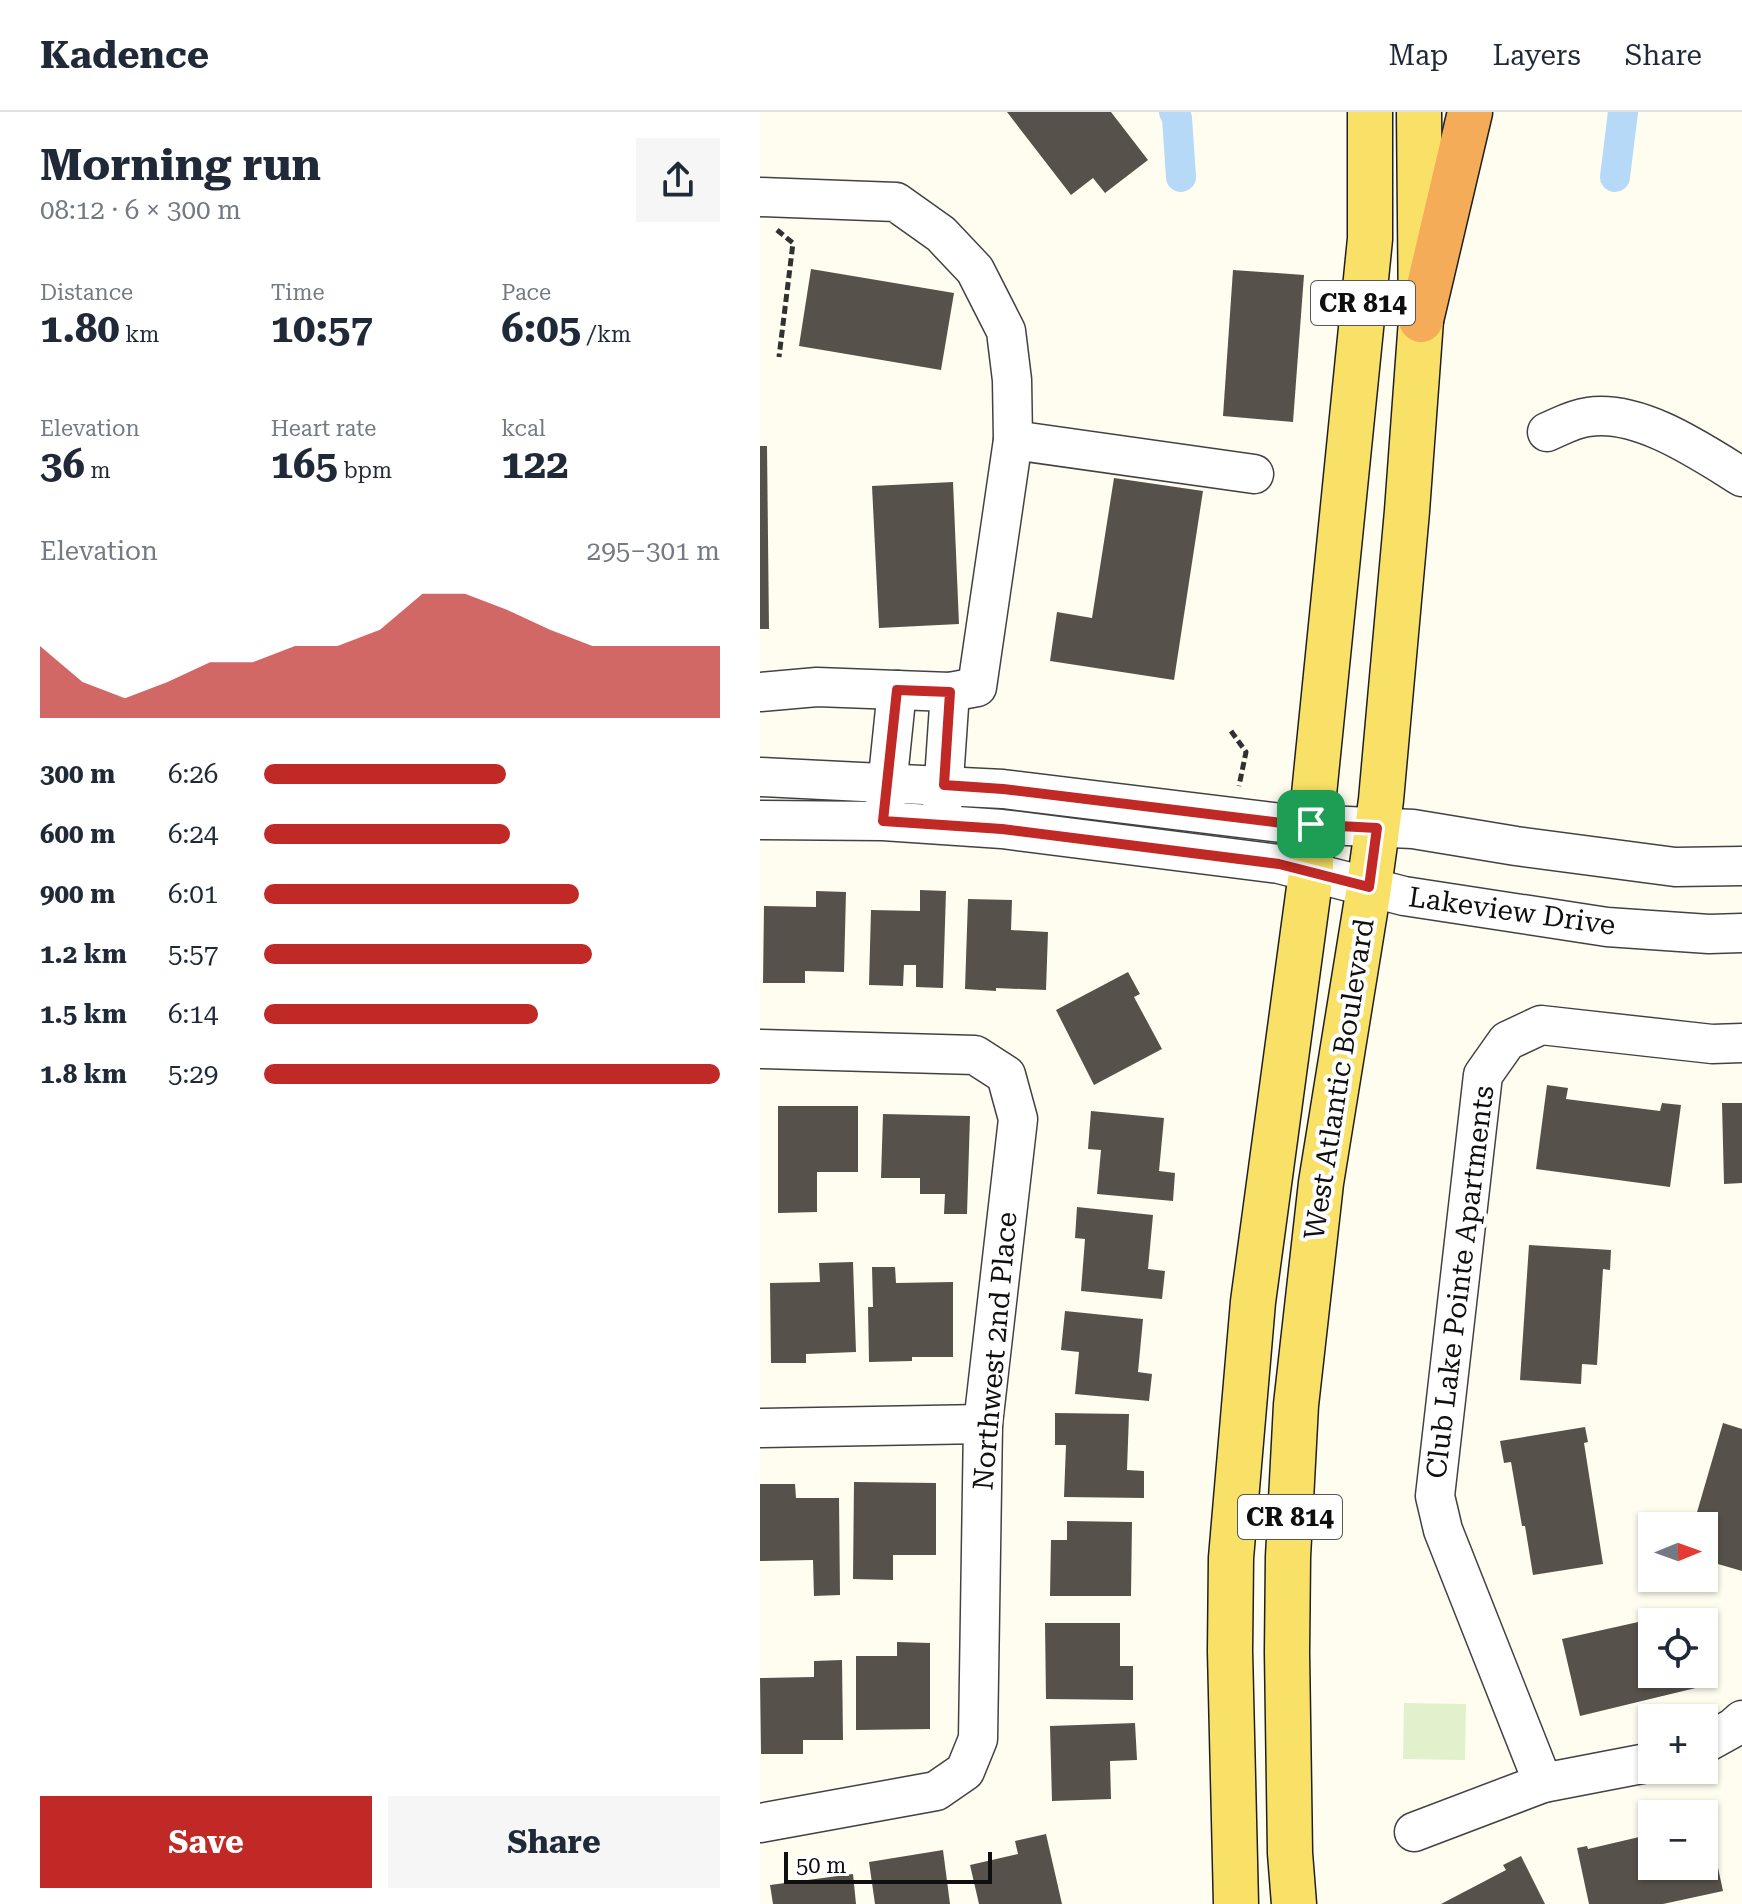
<!DOCTYPE html>
<html lang="en">
<head>
<meta charset="utf-8">
<style>
	:root { --surface:#fff; --page:#f6f6f7; --text:#1f2937; --muted:#747a83; --line:#e0e1e3; --accent:#c02925 }
	body { margin:0; font-family:"Roboto Serif",serif; background:var(--page); color:var(--text); height:100vh; display:flex; flex-direction:column; font-size:30px; white-space:nowrap }
	* { box-sizing:border-box; margin:0 }
	p { font-size:26px; color:var(--muted) }
	.icon { flex:none; width:44px; height:44px; fill:none; stroke:currentColor; stroke-width:2; stroke-linecap:round; stroke-linejoin:round }
	.map { position:relative; flex:1; overflow:hidden }
	.details { display:flex; flex-direction:column; background:var(--surface); width:760px }
	.details>* { flex:none }
	.needle { width:52px; rotate:89deg }
	.controls { position:absolute; left:878px; top:1400px; display:grid; gap:16px }
	.controls a { display:grid; place-items:center; width:80px; height:80px; border-radius:0px; background:var(--surface); box-shadow:0 2px 6px #0004; font-size:40px }
	.scale { position:absolute; left:24px; bottom:20px; width:208px; box-sizing:border-box; padding-left:8px; border:4px solid #0f0f0f; border-top:0; font-size:22px; line-height:28px; white-space:nowrap; color:#0f0f0f; -webkit-text-stroke:6px #fff; paint-order:stroke }
	.pin { position:absolute; display:grid; place-items:center; width:68px; height:68px; color:#fff; margin:-34px; border-radius:16px; box-shadow:0 4px 12px #0006 }
	.round { display:grid; place-items:center; flex:none; width:84px; height:84px; border-radius:0px; background:var(--page) }
	.headline { display:flex; align-items:center; justify-content:space-between; height:136px; padding:0 40px }
	h1 { font-size:44px; font-weight:700; line-height:60px }
	.figures { display:grid; grid-template-columns:repeat(3,1fr); gap:12px; height:136px; padding:8px 40px }
	.figures div { display:grid; align-content:center }
	.figures b { font-size:40px; font-weight:700 }
	.figures small { font-size:22px; font-weight:400 }
	.figures p { font-size:22px }
	.chart { height:224px; padding:16px 40px }
	.chart p { display:flex; justify-content:space-between }
	.chart svg { width:100%; height:144px; margin-top:8px; fill:var(--accent); opacity:.7 }
	.action { display:flex; gap:16px; margin-top:auto; padding:16px 40px }
	.action a { flex:1; height:92px; border-radius:0px; background:var(--accent); color:#fff; font-size:32px; font-weight:700; line-height:92px; text-align:center }
	.action a+a { background:var(--page); color:var(--text) }
	ul { padding:0 40px; list-style:none; font-size:26px }
	li { display:grid; grid-template-columns:128px 96px 1fr; align-items:center; height:60px }
	li i { height:20px; border-radius:10px; background:var(--accent) }
	header { display:flex; align-items:center; gap:48px; box-sizing:border-box; height:112px; padding:0 40px; background:var(--surface); border-bottom:2px solid var(--line) }
	header strong { font-size:38px }
	nav { display:flex; gap:44px; margin-inline-start:auto; font-size:28px }
	main { display:flex; flex:1; min-height:0 }
	.map>svg:first-child { display:block }
	.pitch { fill:#e1f1cb }
	.lines { fill:none; stroke-linecap:round; stroke-linejoin:round }
	.canal { stroke:#b5d9f7; stroke-width:30 }
	.building { fill:#57514b }
	.minor-casing { stroke:#424242; stroke-width:41 }
	.major-casing { stroke:#202020; stroke-width:47 }
	.highway-casing { stroke:#202020; stroke-width:47 }
	.path { stroke:#313131; stroke-width:5; stroke-dasharray:8 4; stroke-linecap:butt }
	.minor { stroke:#fff; stroke-width:38 }
	.major { stroke:#f9e066; stroke-width:44 }
	.highway { stroke:#f5ac58; stroke-width:44 }
	.route-casing { stroke:#fff; stroke-width:16 }
	.route { stroke:#c02925; stroke-width:10 }
	.labels { text-anchor:middle; dominant-baseline:central; stroke-width:8; stroke-linejoin:round; paint-order:stroke }
	.shield { fill:#fff; stroke:#575757; stroke-width:2 }
	.shield-label { font-size:26px; font-weight:bold; fill:#0f0f0f }
	.street-label { font-size:28px; fill:#0f0f0f; stroke:#fff }
</style>
</head>
<body>
<header>
<strong>Kadence</strong>
<nav><a>Map</a><a>Layers</a><a>Share</a></nav>
</header>
<main>
<section class="details">
<div class="headline"><div><h1>Morning run</h1><p>08:12 · 6 × 300 m</p></div><a class="round"><svg class="icon" aria-label="share" viewBox="0 0 24 24"><path d="M12 15V3M7 8l5-5 5 5M5 13v7h14v-7"/></svg></a></div>
<div class="figures">
<div><p>Distance</p><b>1.80<small> km</small></b></div>
<div><p>Time</p><b>10:57</b></div>
<div><p>Pace</p><b>6:05<small> /km</small></b></div>
</div>
<div class="figures">
<div><p>Elevation</p><b>36<small> m</small></b></div>
<div><p>Heart rate</p><b>165<small> bpm</small></b></div>
<div><p>kcal</p><b>122</b></div>
</div>
<div class="chart"><p><span>Elevation</span>295–301 m</p>
<svg viewBox="0 0 160 44" preserveAspectRatio="none"><path d="M0 44V22L10 33L20 38L30 33L40 27L50 27L60 22L70 22L80 17L90 6L100 6L110 11L120 17L130 22L140 22L150 22L160 22V44z"/></svg>
</div>
<ul>
<li><b>300 m</b>6:26<i style="width:53%"></i></li>
<li><b>600 m</b>6:24<i style="width:54%"></i></li>
<li><b>900 m</b>6:01<i style="width:69%"></i></li>
<li><b>1.2 km</b>5:57<i style="width:72%"></i></li>
<li><b>1.5 km</b>6:14<i style="width:60%"></i></li>
<li><b>1.8 km</b>5:29<i style="width:100%"></i></li>
</ul>
<div class="action"><a>Save</a><a>Share</a></div>
</section>
<div class="map">
<svg width="982" height="1792" viewBox="0 0 982 1792">
	<rect width="100%" height="100%" fill="#fffdf0"/>
	<polygon class="pitch" points="644,1591 706,1592 705,1648 643,1647"/>
	<g class="lines">
		<g class="canal">
			<polyline points="414,0 417,6 421,65"/>
			<polyline points="855,65 863,0"/>
		</g>
	</g>
	<g class="building">
		<polygon points="247,0 351,0 388,48 345,81 333,66 311,83"/>
		<polygon points="51,157 194,181 181,258 39,234"/>
		<polygon points="473,158 544,163 533,310 463,304"/>
		<polygon points="0,334 7,334 9,517 0,517"/>
		<polygon points="354,366 443,379 414,568 290,549 297,500 332,506"/>
		<polygon points="193,370 199,512 119,516 112,374"/>
		<polygon points="160,778 186,779 183,876 156,875 156,853 144,853 143,874 109,873 111,798 160,799"/>
		<polygon points="56,779 86,780 84,860 45,859 45,871 3,871 4,794 56,795"/>
		<polygon points="208,787 252,788 251,818 288,820 286,878 236,876 236,879 205,877"/>
		<polygon points="368,860 380,882 374,885 402,937 334,973 296,898"/>
		<polygon points="787,973 808,976 806,987 900,999 902,991 921,993 910,1075 776,1057"/>
		<polygon points="962,991 982,991 982,1071 964,1072"/>
		<polygon points="18,994 98,994 98,1060 57,1060 57,1100 18,1101"/>
		<polygon points="331,999 404,1006 399,1059 415,1061 413,1089 337,1082 341,1038 328,1037"/>
		<polygon points="123,1002 210,1004 207,1102 184,1102 185,1082 160,1082 160,1066 121,1066"/>
		<polygon points="317,1095 393,1103 388,1157 405,1159 402,1187 321,1179 325,1127 315,1126"/>
		<polygon points="769,1133 851,1138 850,1158 843,1157 837,1253 822,1252 821,1272 760,1268"/>
		<polygon points="93,1150 96,1240 46,1242 46,1251 11,1251 10,1171 60,1170 59,1151"/>
		<polygon points="112,1155 135,1155 136,1171 193,1170 193,1245 152,1245 152,1249 109,1250 108,1195 113,1195"/>
		<polygon points="305,1199 383,1207 378,1260 392,1262 389,1289 315,1282 319,1240 301,1238"/>
		<polygon points="295,1301 369,1302 367,1358 384,1359 384,1386 304,1385 306,1333 295,1333"/>
		<polygon points="963,1311 982,1317 982,1459 944,1448 944,1414 933,1414"/>
		<polygon points="825,1315 828,1330 824,1331 843,1452 773,1463 765,1414 762,1414 751,1350 744,1351 740,1329"/>
		<polygon points="94,1370 176,1371 176,1443 133,1443 133,1468 93,1467"/>
		<polygon points="0,1372 35,1372 36,1386 79,1386 80,1483 54,1484 53,1448 0,1449"/>
		<polygon points="307,1409 372,1410 371,1484 290,1484 291,1428 307,1428"/>
		<polygon points="932,1498 935,1510 892,1510 892,1562 945,1562 948,1573 820,1604 802,1527"/>
		<polygon points="285,1511 360,1511 360,1554 373,1554 373,1588 286,1587"/>
		<polygon points="137,1530 170,1531 170,1617 96,1618 96,1544 137,1544"/>
		<polygon points="82,1548 83,1628 43,1628 43,1642 1,1642 0,1566 54,1565 54,1549"/>
		<polygon points="375,1611 377,1648 350,1649 351,1687 292,1689 290,1614"/>
		<polygon points="945,1695 963,1779 903,1792 829,1792 817,1736 827,1734 828,1737 892,1722 892,1754 944,1754 944,1702 920,1701"/>
		<polygon points="286,1722 302,1792 219,1792 210,1753 258,1742 255,1729"/>
		<polygon points="183,1738 190,1792 115,1792 109,1750"/>
		<polygon points="761,1744 785,1792 681,1792 746,1758 743,1753"/>
		<polygon points="93,1762 96,1792 13,1792 10,1773"/>
	</g>
	<g class="lines">
		<defs>
			<g id="minor">
				<polyline points="0,85 136,90 181,122 215,158 246,219 252,268 253,328 217,575 190,580 57,575 0,580"/>
				<path d="M787 320C801 314 813 307 828 305 879 297 940 339 982 365"/>
				<polyline points="253,328 494,362"/>
				<polyline points="0,665 243,677 522,711 653,717 756,734 915,755 982,754"/>
				<polyline points="125,694 137,578"/>
				<polyline points="182,697 190,580"/>
				<polyline points="0,708 123,709 242,717 519,752 644,784 847,815 949,822 982,821"/>
				<polyline points="0,937 215,943 246,963 258,1007 223,1312 218,1627 205,1659 176,1679 0,1711"/>
				<polyline points="0,1316 223,1312"/>
				<polyline points="944,1632 973,1616 982,1608"/>
				<polyline points="892,1650 783,1671 683,1418 675,1384 723,963 747,929 781,913 952,932 982,931"/>
				<polyline points="654,1720 783,1671"/>
			</g>
			<g id="major">
				<polyline points="476,1792 470,1539 471,1446 493,1190 551,761 551,712 610,127 610,0"/>
				<polyline points="534,1792 530,1741 527,1540 528,1445 536,1293 561,1071 609,775 621,688 647,399 661,208 659,0"/>
			</g>
			<polyline id="highway" points="661,208 710,0"/>
		</defs>
		<use href="#minor" class="minor-casing"/>
		<use href="#major" class="major-casing"/>
		<use href="#highway" class="highway-casing"/>
		<g class="path">
			<polyline points="17,118 33,131 19,245"/>
			<polyline points="471,619 486,640 479,674"/>
		</g>
		<use href="#minor" class="minor"/>
		<use href="#major" class="major"/>
		<use href="#highway" class="highway"/>
	</g>
	<g class="lines">
		<defs>
			<polygon id="route" points="137,578 190,580 184,673 243,677 522,711 617,716 609,775 519,752 242,717 123,709"/>
		</defs>
		<use href="#route" class="route-casing"/>
		<use href="#route" class="route"/>
	</g>
	<g class="labels">
		<g class="shield">
			<rect x="551" y="169" width="104" height="44" rx="6"/>
			<rect x="478" y="1383" width="104" height="44" rx="6"/>
		</g>
		<g class="shield-label">
			<text x="603" y="191">CR 814</text>
			<text x="530" y="1405">CR 814</text>
		</g>
		<g class="street-label">
			<text transform="translate(752 799) rotate(8)">Lakeview Drive</text>
			<text transform="translate(579 967) rotate(-81)">West Atlantic Boulevard</text>
			<text transform="translate(700 1170) rotate(-83)">Club Lake Pointe Apartments</text>
			<text transform="translate(235 1239) rotate(-85)">Northwest 2nd Place</text>
		</g>
	</g>
</svg>
<div class="controls">
<a><svg class="needle" viewBox="-14 -14 28 28"><path d="M0-13l5 13h-10z" fill="#e53935"/><path d="M0 13l5-13h-10z" fill="#747a83"/></svg></a>
<a><svg class="icon" aria-label="locate" viewBox="0 0 24 24"><circle cx="12" cy="12" r="6"/><path d="M12 2v4M12 18v4M2 12h4M18 12h4"/></svg></a>
<a>+</a>
<a>−</a>
</div>
<div class="scale">50 m</div>
<div class="pin" style="left:551px;top:712px;background:#1e9e55"><svg class="icon" aria-label="arrive" viewBox="0 0 24 24"><path d="M6 21V4h12l-3 4 3 4H6"/></svg></div>
</div>
</main>
</body>
</html>
